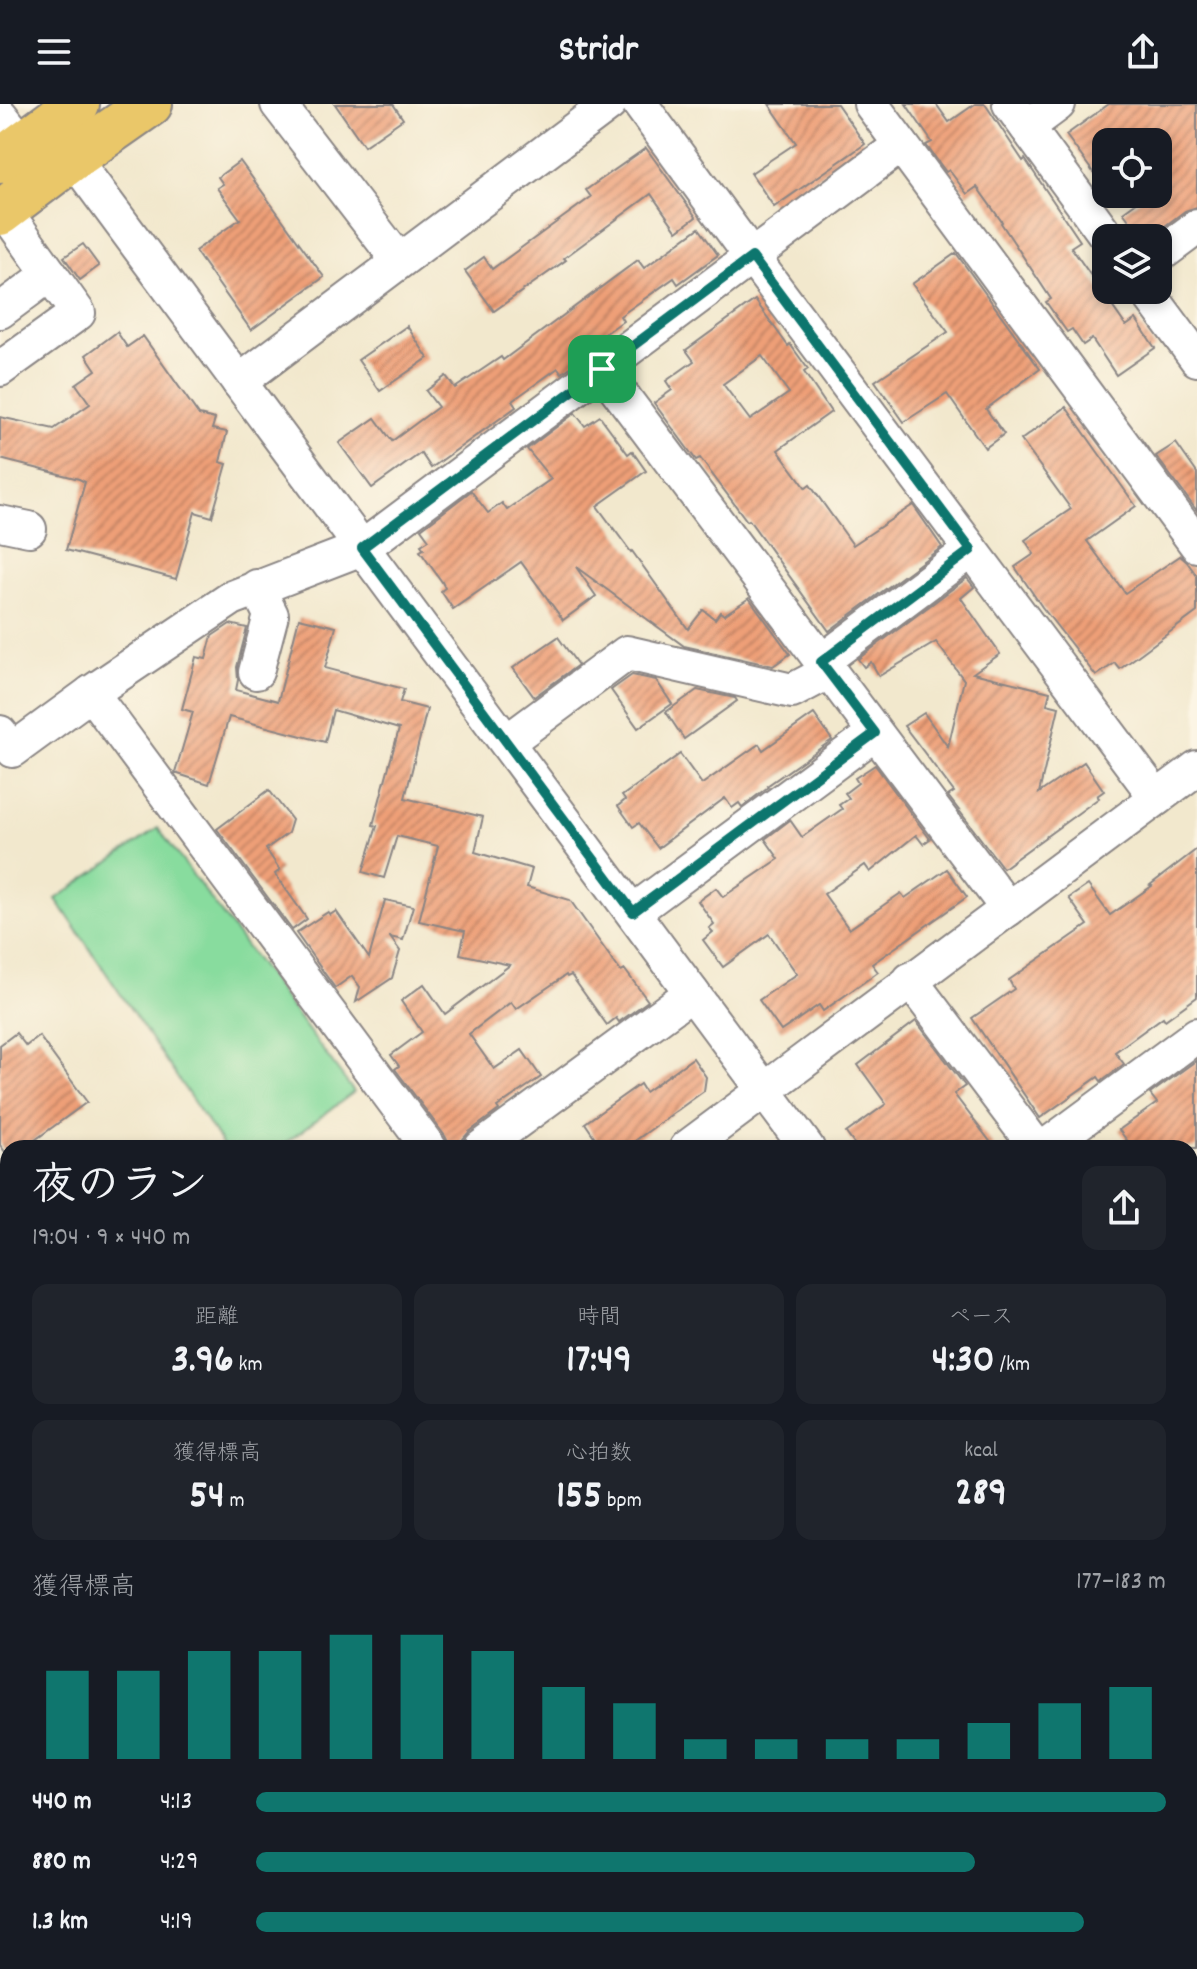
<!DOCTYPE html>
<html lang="ja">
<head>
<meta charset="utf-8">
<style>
	:root { --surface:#171b24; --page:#20242c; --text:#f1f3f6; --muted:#9ea1a6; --accent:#0f766e }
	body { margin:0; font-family:Dekko,"Klee One",sans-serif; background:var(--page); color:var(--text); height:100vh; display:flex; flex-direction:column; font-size:30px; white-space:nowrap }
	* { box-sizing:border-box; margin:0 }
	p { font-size:26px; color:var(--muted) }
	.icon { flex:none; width:44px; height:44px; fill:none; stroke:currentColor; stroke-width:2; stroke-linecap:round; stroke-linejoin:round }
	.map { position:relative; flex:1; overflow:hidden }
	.side { position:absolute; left:0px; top:1036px; width:1198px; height:830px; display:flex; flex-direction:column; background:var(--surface); border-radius:24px 24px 0 0; box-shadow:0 4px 12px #0003 }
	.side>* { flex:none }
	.fabs { position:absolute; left:1092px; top:24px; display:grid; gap:16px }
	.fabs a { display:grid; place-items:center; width:80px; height:80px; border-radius:16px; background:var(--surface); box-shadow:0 4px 12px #0003; font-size:40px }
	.pin { position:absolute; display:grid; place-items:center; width:68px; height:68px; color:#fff; margin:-34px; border-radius:16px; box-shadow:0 4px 12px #0006 }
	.round { display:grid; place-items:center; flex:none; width:84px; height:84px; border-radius:16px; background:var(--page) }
	.overview { display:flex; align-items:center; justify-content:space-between; height:136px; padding:0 32px }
	h1 { font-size:44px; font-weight:700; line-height:60px }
	.stats { display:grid; grid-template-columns:repeat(3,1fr); gap:12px; height:136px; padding:8px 32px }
	.stats div { display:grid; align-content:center; border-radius:16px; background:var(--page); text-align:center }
	.stats b { font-size:40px; font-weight:700 }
	.stats small { font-size:22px; font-weight:400 }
	.stats p { font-size:22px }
	.chart { height:224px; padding:16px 32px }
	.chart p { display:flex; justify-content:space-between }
	.chart svg { width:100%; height:144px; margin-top:8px; stroke:var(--accent); stroke-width:6 }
	ul { padding:0 32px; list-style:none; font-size:26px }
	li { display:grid; grid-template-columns:128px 96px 1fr; align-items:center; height:60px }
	li i { height:20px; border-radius:10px; background:var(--accent) }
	header { display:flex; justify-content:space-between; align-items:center; height:104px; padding:0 32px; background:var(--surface); font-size:36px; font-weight:700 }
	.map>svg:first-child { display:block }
	.forest { fill:url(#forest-firs); stroke:#486f60; stroke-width:2 }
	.pitch { fill:#88dc9e; stroke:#557f6c; stroke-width:2 }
	.building { fill:url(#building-hatch); fill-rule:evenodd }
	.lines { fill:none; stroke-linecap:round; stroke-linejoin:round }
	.minor-casing { stroke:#8a8584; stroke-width:38 }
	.highway-casing { stroke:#8a8584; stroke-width:48 }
	.minor { stroke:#fff; stroke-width:34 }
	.highway { stroke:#eac769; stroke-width:44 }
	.route-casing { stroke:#fff; stroke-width:16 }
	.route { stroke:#0f766e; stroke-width:10 }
</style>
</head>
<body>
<header><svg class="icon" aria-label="menu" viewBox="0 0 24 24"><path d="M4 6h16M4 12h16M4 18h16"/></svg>Stridr<svg class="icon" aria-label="share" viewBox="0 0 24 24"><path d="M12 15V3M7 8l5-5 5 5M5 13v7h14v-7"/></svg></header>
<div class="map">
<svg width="1197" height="1865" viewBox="0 0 1197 1865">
	<defs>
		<pattern id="forest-firs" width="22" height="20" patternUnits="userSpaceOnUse" patternTransform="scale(2)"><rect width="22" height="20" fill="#6ebc85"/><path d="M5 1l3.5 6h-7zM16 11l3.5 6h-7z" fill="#5a986e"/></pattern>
		<pattern id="building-hatch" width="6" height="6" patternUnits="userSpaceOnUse" patternTransform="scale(2)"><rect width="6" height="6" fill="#ee9f77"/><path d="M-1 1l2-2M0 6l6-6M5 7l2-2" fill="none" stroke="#c08163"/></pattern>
	</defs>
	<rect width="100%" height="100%" fill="#fcf5e5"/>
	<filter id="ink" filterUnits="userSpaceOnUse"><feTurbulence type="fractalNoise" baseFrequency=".0125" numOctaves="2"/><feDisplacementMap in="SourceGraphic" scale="16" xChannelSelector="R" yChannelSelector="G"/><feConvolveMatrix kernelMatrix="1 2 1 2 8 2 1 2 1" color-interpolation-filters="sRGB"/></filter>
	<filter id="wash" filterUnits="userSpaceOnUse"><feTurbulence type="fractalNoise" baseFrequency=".006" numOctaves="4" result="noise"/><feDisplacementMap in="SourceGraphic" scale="32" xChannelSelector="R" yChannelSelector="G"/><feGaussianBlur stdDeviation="1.8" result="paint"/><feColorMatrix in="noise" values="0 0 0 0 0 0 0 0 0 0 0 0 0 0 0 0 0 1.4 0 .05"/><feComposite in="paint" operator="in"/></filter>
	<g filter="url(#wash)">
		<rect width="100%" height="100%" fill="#f2e8cd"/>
		<polygon class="forest" points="262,1858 741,1858 740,1865 257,1865"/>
		<polygon class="pitch" points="158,724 354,988 279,1044 225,1044 56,795"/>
		<g id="blocks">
			<g class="building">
				<polygon points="335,0 393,0 403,15 364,42"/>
				<polygon points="769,0 837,0 865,40 774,103 751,69 796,39"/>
				<polygon points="906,0 936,0 949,18 975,0 985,0 1023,57 1025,55 1035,70 1080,137 1071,143 1126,222 1136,215 1155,244 1116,271 1092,235 1083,241 1072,225 1067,228 1046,198 1051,195 1001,119 1002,118 977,83 967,90 949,66 946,68 926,41 932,38"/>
				<polygon points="1109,0 1197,0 1197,103 1185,107 1149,134 1142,134 1123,108 1148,90 1158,90 1158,38 1106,38 1106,86 1066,31"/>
				<polygon points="646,44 696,113 677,127 651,90 564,154 566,156 494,207 465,167 484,153 492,165 591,93 586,86"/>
				<polygon points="240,57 324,173 251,226 195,147 240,115 217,84 223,80 218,73"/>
				<polygon points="699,124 718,151 678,180 674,174 620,212 623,217 575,251 579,257 562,269 558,264 512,297 516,303 431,364 421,349 372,384 339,339 375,314 392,337 438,303 426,287 446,272 455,284 501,253 503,256 638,156 644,164"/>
				<polygon points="83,140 99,162 80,176 64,153"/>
				<polygon points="956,149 1040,265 986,305 1004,330 985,344 947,290 904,318 875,277 948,228 912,180"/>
				<path d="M755 196 788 242 790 240 808 265 804 268 831 308 778 346 806 384 810 381 853 441 913 401 942 443 829 527 749 416 747 417 700 354 696 356 654 299 672 286 666 277 694 257 686 246ZM762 252 789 289 750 316 723 280Z"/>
				<polygon points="407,222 428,254 380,287 358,256"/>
				<polygon points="117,228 127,243 143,232 199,311 215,315 212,325 227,328 220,358 227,360 212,413 195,408 176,475 66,446 85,378 79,375 0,355 0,313 54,325 90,300 76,280 96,266 86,251"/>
				<polygon points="1066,303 1136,402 1087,437 1125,489 1180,452 1187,458 1197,472 1197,508 1120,565 1115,559 1096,572 1042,503 1015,463 1034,450 1025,436 1071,405 1021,336"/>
				<polygon points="575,309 585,322 600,312 628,350 632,347 646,367 597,402 631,448 632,447 688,525 703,506 715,515 720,508 724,511 749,494 790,550 773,562 684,542 576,463 596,492 563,516 521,458 453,505 441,487 445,484 442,478 420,447 424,445 421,441 429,436 421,425 471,387 488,409 502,399 507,406 551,375 527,345"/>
				<polygon points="1176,339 1197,369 1197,407 1156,352"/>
				<polygon points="967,474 974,483 961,494 1000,550 973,569 1050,588 1047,600 1059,603 1039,689 1084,658 1104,687 1097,692 1099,694 1003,764 948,692 954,688 904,622 924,609 948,643 964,576 936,538 879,572 871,558 864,563 858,555"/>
				<polygon points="299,514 336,523 325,564 404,585 400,598 427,605 405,694 483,713 475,748 532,765 527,783 570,796 621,868 625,866 648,897 619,918 616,914 607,921 571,871 567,873 566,871 516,905 511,898 469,930 494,965 522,946 541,973 497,1003 499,1006 469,1028 463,1035 461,1044 451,1044 445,1032 395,965 399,962 391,951 422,928 401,897 424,880 445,910 510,861 460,850 465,827 419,817 438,742 397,732 384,774 363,768 377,722 373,721 399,625 333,606 325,638 229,613 209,680 175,669 193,608 182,605 196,553 206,555 212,532 230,520 247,524 237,563 238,576 236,586 278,597"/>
				<polygon points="558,533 578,561 534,593 513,564"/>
				<polygon points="632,571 656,576 672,600 638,624 611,586"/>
				<polygon points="697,586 735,594 737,597 684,635 666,608"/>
				<polygon points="814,610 832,636 767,682 768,683 742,703 739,699 732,704 725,694 658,744 639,719 633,723 618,702 625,696 622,692 680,650 702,680 759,640 763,646"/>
				<polygon points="875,661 930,735 923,740 916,731 870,768 865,761 824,790 849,825 901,789 905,794 947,765 967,793 872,860 878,868 823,907 819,901 781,927 759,896 797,870 769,830 723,863 703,836 713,828 709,824 714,820 698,797 716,784 723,793 779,755 765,735 790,716 802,733 842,705 839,701 849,694 845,689 858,679 855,674"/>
				<polygon points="269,686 292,716 288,729 266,745 280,766 275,770 307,815 292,826 217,725"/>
				<polygon points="1197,745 1197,893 1165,916 1163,913 1115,948 1124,960 1101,977 1098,973 1040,1014 972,914 1014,885 1009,876 1088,821 1069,794 1088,781 1110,811 1152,782 1150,781"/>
				<polygon points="385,796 413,802 403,836 390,833 400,847 392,874 356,898 360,883 352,872 335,884 296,829 328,808 330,811 336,807 369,854"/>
				<polygon points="916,917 965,982 954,990 995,1044 857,1044 846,1029 886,1000 858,961"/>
				<polygon points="16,929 26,942 39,932 87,998 24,1044 8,1044 8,1052 0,1041 0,941"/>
				<polygon points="693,954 706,973 704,987 625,1044 602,1044 585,1019 640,980 645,988"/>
				<polygon points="1197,956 1197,1044 1133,1044 1119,1026 1157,999 1150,990"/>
			</g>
		</g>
	</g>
	<g filter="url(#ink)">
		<use href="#blocks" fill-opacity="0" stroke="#8a8584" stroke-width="2"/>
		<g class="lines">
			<defs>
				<g id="minor">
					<polyline points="278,0 399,157"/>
					<polyline points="640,0 752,153 1157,694"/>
					<polyline points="871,0 1197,441"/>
					<polyline points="1010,0 1108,134"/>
					<polyline points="0,11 23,40 73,54 807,1044"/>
					<polyline points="1027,23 1058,0"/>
					<polyline points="1158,152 1197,123"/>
					<polyline points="1146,186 1197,255"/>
					<polyline points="0,207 50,170 4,106"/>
					<polyline points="0,265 78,209 50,170"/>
					<polyline points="602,265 1008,805"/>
					<polyline points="239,278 609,0"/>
					<polyline points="0,419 29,425"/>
					<polyline points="821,558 971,446"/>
					<polyline points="256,568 271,511 257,483"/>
					<polyline points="91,589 429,1044"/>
					<polyline points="0,629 13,646 91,589 232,494 362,444 901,41"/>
					<polyline points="507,638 627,549 792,587 828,568"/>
					<polyline points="633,808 875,629"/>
					<polyline points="910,876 1037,1044"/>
					<polyline points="481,1044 692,889"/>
					<polyline points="687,1044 1197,664"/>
					<polyline points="1044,1044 1197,931"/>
					<polyline points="1190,1143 1197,1138"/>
					<polyline points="1190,1246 1197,1256"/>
					<polyline points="1190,1358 1197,1353"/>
					<polyline points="0,1391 8,1385"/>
					<polyline points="0,1458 8,1469"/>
					<polyline points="0,1553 8,1547"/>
					<polyline points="1190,1558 1197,1568"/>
					<polyline points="1115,1858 1120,1865"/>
				</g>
				<g id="highway">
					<polyline points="0,57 77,0"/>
					<polyline points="0,109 73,54 150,0"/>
				</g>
			</defs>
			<use href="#minor" class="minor-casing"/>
			<use href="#highway" class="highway-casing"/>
			<use href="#minor" class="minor"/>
			<use href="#highway" class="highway"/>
		</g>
	</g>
	<g class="lines" filter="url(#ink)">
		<defs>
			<polygon id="route" points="752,153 971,446 821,558 875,629 633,808 362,444"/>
		</defs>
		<use href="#route" class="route-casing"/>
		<use href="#route" class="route"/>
	</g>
</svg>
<div class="fabs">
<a><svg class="icon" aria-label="locate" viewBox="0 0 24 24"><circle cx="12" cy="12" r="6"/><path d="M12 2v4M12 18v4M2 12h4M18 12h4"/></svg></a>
<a><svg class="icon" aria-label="layers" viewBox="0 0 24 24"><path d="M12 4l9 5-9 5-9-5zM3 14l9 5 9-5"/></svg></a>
</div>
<div class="pin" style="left:602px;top:265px;background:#1e9e55"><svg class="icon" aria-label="arrive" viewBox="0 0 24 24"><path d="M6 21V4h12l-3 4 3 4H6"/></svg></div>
<section class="side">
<div class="overview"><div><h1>夜のラン</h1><p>19:04 · 9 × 440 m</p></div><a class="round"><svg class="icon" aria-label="share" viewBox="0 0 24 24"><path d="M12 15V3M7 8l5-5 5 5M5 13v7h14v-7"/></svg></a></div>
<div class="stats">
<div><p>距離</p><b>3.96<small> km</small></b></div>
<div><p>時間</p><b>17:49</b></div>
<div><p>ペース</p><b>4:30<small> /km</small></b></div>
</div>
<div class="stats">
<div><p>獲得標高</p><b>54<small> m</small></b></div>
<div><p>心拍数</p><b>155<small> bpm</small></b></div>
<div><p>kcal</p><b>289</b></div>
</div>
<div class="chart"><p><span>獲得標高</span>177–183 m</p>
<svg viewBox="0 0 160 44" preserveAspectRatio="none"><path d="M5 44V17M15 44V17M25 44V11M35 44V11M45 44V6M55 44V6M65 44V11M75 44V22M85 44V27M95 44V38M105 44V38M115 44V38M125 44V38M135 44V33M145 44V27M155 44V22"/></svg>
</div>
<ul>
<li><b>440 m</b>4:13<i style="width:100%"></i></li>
<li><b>880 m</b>4:29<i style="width:79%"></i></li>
<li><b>1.3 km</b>4:19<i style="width:91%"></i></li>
</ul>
</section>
</div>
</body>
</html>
